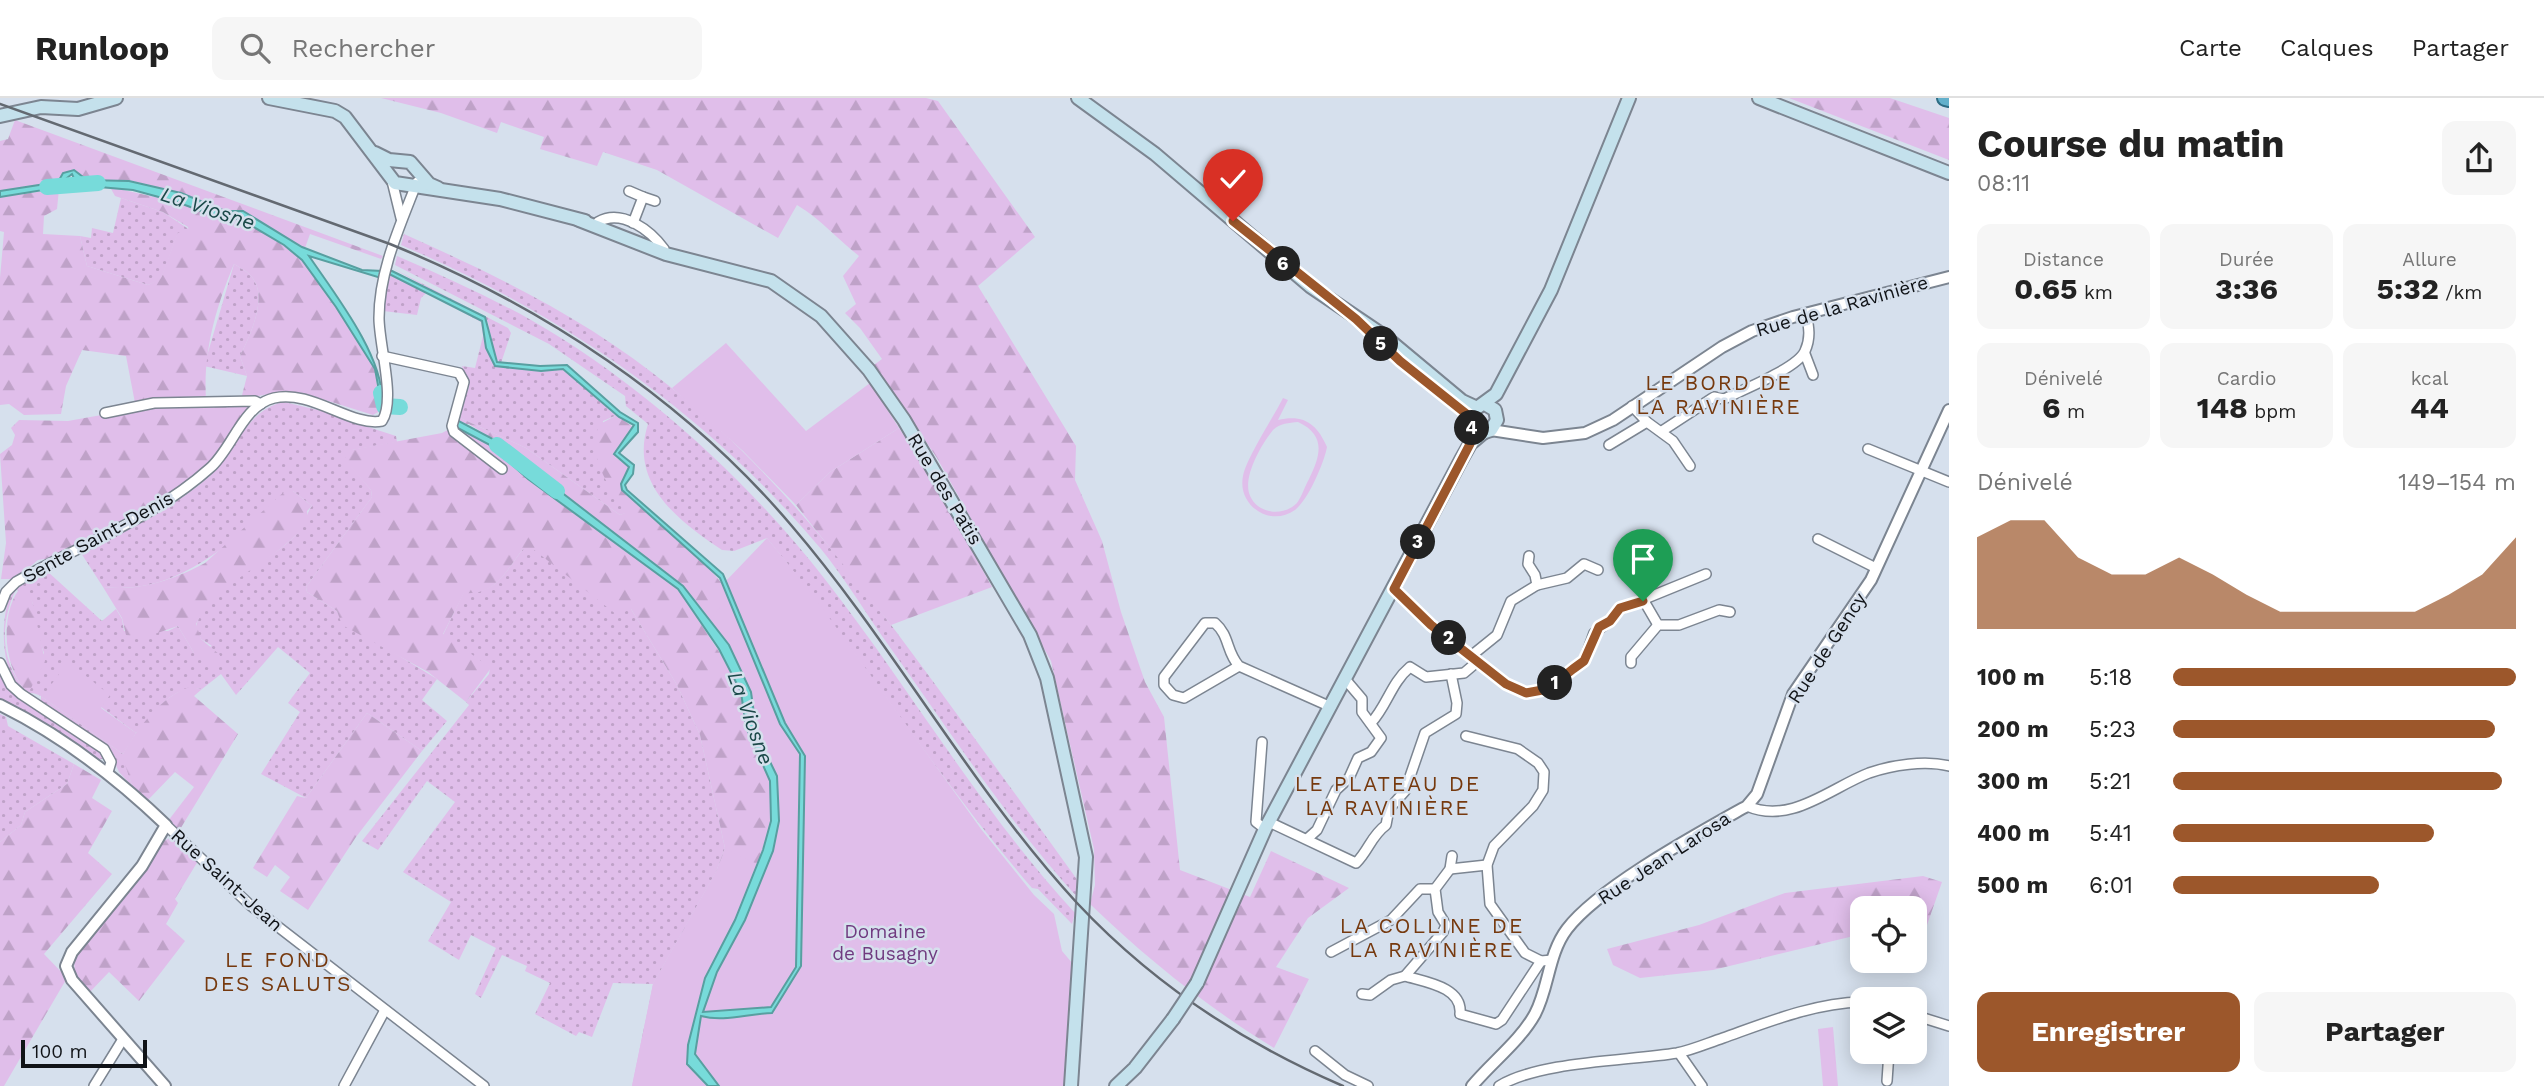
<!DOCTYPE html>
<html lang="fr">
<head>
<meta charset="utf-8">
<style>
	:root { --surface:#fff; --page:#f6f6f6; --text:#222; --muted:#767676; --line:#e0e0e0; --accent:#9c572b }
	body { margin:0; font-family:"Work Sans",sans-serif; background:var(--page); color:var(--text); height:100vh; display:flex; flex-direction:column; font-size:26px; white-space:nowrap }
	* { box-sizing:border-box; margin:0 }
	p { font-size:23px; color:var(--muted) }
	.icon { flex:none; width:38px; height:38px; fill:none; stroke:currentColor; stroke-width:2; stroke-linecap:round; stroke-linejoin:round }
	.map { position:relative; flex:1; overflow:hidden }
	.details { display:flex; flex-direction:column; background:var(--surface); width:595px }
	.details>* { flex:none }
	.tools { position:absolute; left:1850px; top:798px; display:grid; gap:14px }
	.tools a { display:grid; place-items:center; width:77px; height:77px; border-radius:14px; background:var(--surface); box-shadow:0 4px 18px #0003; font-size:35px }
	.scale { position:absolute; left:21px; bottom:18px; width:126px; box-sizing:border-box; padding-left:7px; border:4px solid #101317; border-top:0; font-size:19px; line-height:24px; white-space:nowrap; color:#101317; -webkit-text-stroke:5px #d6e0ed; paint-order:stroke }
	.pin { position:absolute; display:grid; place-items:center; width:60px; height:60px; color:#fff; margin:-72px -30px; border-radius:50% 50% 50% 0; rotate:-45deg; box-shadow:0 0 7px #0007 }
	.pin .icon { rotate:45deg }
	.km { position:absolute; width:35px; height:35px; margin:-18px; border-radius:50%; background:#222; color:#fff; font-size:19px; line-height:35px; text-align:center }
	.round { display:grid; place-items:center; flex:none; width:74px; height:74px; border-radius:14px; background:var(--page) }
	.head { display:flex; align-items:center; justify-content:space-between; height:119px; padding:0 28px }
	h1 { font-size:38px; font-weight:700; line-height:52px }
	.metrics { display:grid; grid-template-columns:repeat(3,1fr); gap:10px; height:119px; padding:7px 28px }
	.metrics div { display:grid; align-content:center; border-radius:14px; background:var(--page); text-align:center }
	.metrics b { font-size:30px; font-weight:700 }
	.metrics small { font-size:19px; font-weight:400 }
	.metrics p { font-size:19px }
	.chart { height:196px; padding:14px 28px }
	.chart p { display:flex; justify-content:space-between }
	.chart svg { width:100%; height:126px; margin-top:7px; fill:var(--accent); opacity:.7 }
	.cta { display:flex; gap:14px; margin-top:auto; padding:14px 28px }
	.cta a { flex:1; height:80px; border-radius:14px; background:var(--accent); color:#fff; font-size:28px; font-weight:700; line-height:80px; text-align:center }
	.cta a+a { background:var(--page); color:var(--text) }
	ul { padding:0 28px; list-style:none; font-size:23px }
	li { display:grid; grid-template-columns:112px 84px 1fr; align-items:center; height:52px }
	li i { height:18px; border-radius:9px; background:var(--accent) }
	header { display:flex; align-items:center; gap:42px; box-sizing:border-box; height:98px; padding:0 35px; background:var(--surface); border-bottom:2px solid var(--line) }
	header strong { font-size:33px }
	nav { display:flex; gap:38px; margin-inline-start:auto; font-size:24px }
	.search { width:490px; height:63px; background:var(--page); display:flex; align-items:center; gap:18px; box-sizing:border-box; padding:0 24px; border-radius:14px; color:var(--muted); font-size:26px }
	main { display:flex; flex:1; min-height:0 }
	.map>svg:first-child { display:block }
	.grass { fill:url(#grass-dots); fill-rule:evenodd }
	.forest { fill:url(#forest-firs) }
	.green { fill:#e0beea; fill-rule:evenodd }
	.water { fill:#77dbda; stroke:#589fa0; stroke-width:2 }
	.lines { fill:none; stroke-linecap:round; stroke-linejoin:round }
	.stream { stroke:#589fa0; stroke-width:2.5 }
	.river { stroke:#77dbda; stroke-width:16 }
	.minor-casing { stroke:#7c8591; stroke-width:12 }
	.tertiary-casing { stroke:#7c8591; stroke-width:14 }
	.secondary-casing { stroke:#7c8591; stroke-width:16 }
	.trunk-casing { stroke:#2d6c84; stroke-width:18 }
	.minor { stroke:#fff; stroke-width:9 }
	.tertiary { stroke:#fff; stroke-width:10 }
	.secondary { stroke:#c4e1ec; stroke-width:12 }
	.trunk { stroke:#63b0cb; stroke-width:14 }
	.rail { stroke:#636971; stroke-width:2.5 }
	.secondary-bridge-casing { stroke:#7c8591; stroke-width:16; stroke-linecap:butt }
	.secondary-bridge { stroke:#c4e1ec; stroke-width:12 }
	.route-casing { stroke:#fff; stroke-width:14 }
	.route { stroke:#9c572b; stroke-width:9 }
	.labels { text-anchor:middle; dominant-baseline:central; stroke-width:5; stroke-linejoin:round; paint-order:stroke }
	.street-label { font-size:19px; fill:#101317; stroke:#d6e0ed }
	.park-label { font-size:19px; fill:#703a80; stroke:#d6e0ed }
	.water-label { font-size:21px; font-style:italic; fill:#1b4949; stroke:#d6e0ed }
	.neighbourhood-label { font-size:21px; letter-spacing:2px; fill:#76390e; stroke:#d6e0ed }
</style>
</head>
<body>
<header>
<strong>Runloop</strong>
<div class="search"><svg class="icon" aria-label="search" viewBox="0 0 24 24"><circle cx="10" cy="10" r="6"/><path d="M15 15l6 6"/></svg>Rechercher</div>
<nav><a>Carte</a><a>Calques</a><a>Partager</a></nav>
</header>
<main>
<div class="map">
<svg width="1949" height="988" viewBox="0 0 1949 988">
	<defs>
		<pattern id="grass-dots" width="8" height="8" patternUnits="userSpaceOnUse" patternTransform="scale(1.75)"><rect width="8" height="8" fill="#e0beea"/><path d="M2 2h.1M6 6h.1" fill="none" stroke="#bfa2c8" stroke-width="1.8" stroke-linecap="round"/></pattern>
		<pattern id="forest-firs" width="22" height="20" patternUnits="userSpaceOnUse" patternTransform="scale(1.75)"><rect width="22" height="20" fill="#e0beea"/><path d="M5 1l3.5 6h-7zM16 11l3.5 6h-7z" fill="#bfa2c8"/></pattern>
	</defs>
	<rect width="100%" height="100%" fill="#d6e0ed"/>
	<g class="grass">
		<polygon points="121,100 163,114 190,132 190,141 178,135 161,181 148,187 87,168 80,138 91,140 92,130 113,135"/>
		<path d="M404 136C502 180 589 222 673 291 775 374 852 473 929 578 980 648 1031 717 1081 787L1078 800C1005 720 945 626 882 538 862 509 843 478 821 451 707 315 563 216 401 147Z"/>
		<path d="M397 158C443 178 488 198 531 222 641 285 747 381 824 480 910 590 980 712 1075 815L1072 826 1038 791 1032 790C936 679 859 554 767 440L734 453 722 452C677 422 629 385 648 326L626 308 625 298 549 246 395 167Z"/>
		<path d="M234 166C242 171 251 175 255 184 266 204 249 240 240 258L247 278 204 268Z"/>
		<polygon points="394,171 508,230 511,235 501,265 493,258 488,224"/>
		<polygon points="389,176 482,223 486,250 495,268 566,272 617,317 603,323 600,366 626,415 620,417 526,350 458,319 469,289 462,268 475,270 483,238 481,224 426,195 421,200 417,217 383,213"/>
		<path d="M284 304 360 322 365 328 396 338 397 344 352 352 345 361 371 392 372 399 306 489 307 494 337 513 342 523 437 581 422 602 447 623 422 653 367 615 306 700 261 676 300 614 288 605 310 575 278 549 236 597 221 576 202 591C172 585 155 616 136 635L101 609 109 596 42 599 123 656 132 688 119 674 109 652 41 605V598C31 593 26 597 18 589 0 567 0 515 13 491 21 483 36 479 47 473L102 523 116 511 122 521 124 533H168L178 528 194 555 212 548 201 541 196 529C208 480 272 468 300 432 306 425 306 415 312 408L293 393C236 438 181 499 103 489L81 455C125 432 173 411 210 378 236 354 246 311 284 304ZM16 491 32 503 36 533 44 555 24 591C0 561 0 525 16 491Z"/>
		<path d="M533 450 561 472 631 511 677 587 700 637 725 750 716 774 653 886 613 885 592 939 579 934 576 938 535 916 550 885 525 873 527 868 502 857 481 900 475 896 496 850 471 837 459 862 428 843 451 804 403 774 455 704 427 683 378 752 362 743 469 607 466 604 489 576 490 570 443 537 464 494C497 497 504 475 523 451Z"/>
		<polygon points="0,576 10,589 101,654 103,661 98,661 0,600"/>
		<polygon points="0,616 6,619 8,628 74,666 67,686 25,714 21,727 0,744"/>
	</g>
	<g class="forest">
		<path d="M381 0H926L938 3 1035 139 978 188 1076 348 1075 382 1102 443 1121 514 1145 584 1164 619 1180 772 1250 799 1271 753 1349 790 1308 820 1276 869 1309 881 1274 950C1207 909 1147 861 1090 806L1095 787 1094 751 1051 563 937 360 874 267 882 261 860 230 845 215 856 206 843 178 859 158C836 140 822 122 797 107L778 140 657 72 603 54 597 68 540 51 544 39 501 24 497 35 441 15Z"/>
		<polygon points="1789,0 1890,0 1949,20 1949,62"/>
		<polygon points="15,22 383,158 381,161 310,136 305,150 302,150 243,113 226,113 181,95 129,83 87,82 68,73 58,84 0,93 0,43 8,41"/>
		<path d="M110 89 177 104 225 122 240 121 284 147 302 162 336 209 375 271 379 304 385 310 373 317 303 295 285 293 241 301 247 278 240 258C249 240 266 204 255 184 251 175 242 171 234 166 216 209 203 253 206 301L135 305 126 258 82 252 66 288 61 316 24 317 9 306 0 307V180L4 134 0 133V99L59 91 57 111 44 118 43 136 80 138 87 168 148 187 161 180 178 134 190 140 188 129 163 114 115 98Z"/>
		<polygon points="157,307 249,307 251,310 211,366 141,416 52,460 38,462 15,481 1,481 6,445 0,356 12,347 15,337 11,330 19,322 68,323"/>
		<path d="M617 317 634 330 615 359 629 369 622 392 701 461 725 489 728 504 768 594 779 723 751 594 701 511 683 488 491 340 469 326 454 328 490 347 528 381 678 491 733 575 742 599 746 629 770 683 771 723 756 772 632 988 653 886 716 774 725 750 700 637 677 587 631 511 617 517 533 451H523C504 475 497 497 464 495L443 536 491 570 466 604 428 574 342 527 337 513 307 494 306 489 372 399 371 392 344 361 351 352 442 335 453 329 458 319 526 350 620 417 625 415C610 390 584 354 600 326Z"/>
		<polygon points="899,330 925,369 992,489 891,527 796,407 830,374"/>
		<path d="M285 393H293L312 408 307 413 308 423C277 465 224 477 196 526L201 541 220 557 219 563 213 566 194 555 178 528 140 541 126 537 122 520 103 489C139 494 175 481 205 465Z"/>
		<path d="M23 487 32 503 45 563 30 592 24 591C2 565 0 509 23 487Z"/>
		<path d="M190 589 202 591 194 598 238 636 179 733 168 723 194 689 175 674 147 703 134 693 122 658C135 633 162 597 190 589Z"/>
		<polygon points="367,615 422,653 356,739 308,812 280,793 290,779 275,767 267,779 253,770 297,698 306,700"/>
		<polygon points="74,666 101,682 92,700 112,713 88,755 112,776 44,856 67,880 4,988 0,988 0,744 21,727 25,714 67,686"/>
		<polygon points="172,739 198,763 175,801 178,805 166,826 185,843 139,903 109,874 89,895 75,878 74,859 134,788 164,743"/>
		<polygon points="1923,778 1942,784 1927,827 1915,823 1914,810 1862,810 1862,836 1713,872 1640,880 1613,867 1607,851 1699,827 1785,795"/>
	</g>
	<g class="green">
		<polygon points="726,245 806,333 870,285 899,330 830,374 796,407 743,353 672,290"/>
		<path d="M1283 300 1288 302 1278 322C1304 316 1317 326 1327 349 1324 365 1308 402 1295 412 1270 430 1237 407 1243 378 1247 359 1273 320 1283 300ZM1298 324C1326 337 1321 357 1309 381 1305 388 1302 398 1297 405 1282 420 1255 415 1249 395 1244 377 1261 347 1273 332 1280 325 1289 325 1298 324Z"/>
		<polygon points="767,440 813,497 981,731 1034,797 1054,816 1062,853 1073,866 1064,975 1067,988 632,988 653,886 716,774 725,751 761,768 769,749 775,692 755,640 746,594 707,524 729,499 725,484"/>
		<polygon points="68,564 110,597 101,610 136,635 123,656 42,599"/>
		<polygon points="1833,929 1838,988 1823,988 1818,931"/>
	</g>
	<g class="water">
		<path d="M74 72 87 82 129 83 181 95 225 113H243L302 149 362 172 382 173 381 180 309 158C334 195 384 258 382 304L385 306 382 309 375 271 336 209 302 162 284 147 240 121 225 122 177 104 133 92 77 87 72 76 62 84 68 88 0 99V93L58 84 63 75Z"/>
		<path d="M390 172 485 219 497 264 540 268 567 267 620 314 638 325V334L619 355 634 367 633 376 625 387 627 392 723 476 785 625 805 658 801 868 772 915C746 916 724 924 701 918L695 956 719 988H708L687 966 688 947 705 880 735 822 763 752 771 723 770 683 746 629 741 594 719 551 678 491 528 381 490 347 454 328 457 322 491 340 683 488 729 547 751 594 757 637 777 678 779 723 773 753 745 822 717 874 703 914 771 909 796 869 800 656 780 626 720 480 622 392 621 386 629 369 614 356 634 327 619 319 563 271 541 273 495 268 486 250 482 223 389 176Z"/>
	</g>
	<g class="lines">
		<polyline class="stream" points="390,308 400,307"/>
		<g class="river">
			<polyline points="47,89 98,85"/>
			<polyline points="381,295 384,308 400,309"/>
			<polyline points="497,347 557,393"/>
		</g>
		<defs>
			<g id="minor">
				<polyline points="392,83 401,120"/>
				<polyline points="629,93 643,99 633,125"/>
				<polyline points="643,99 655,103"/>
				<path d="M598 124C622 110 651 133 664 151"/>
				<polyline points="1805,256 1813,277"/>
				<polyline points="382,258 459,275 464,284 452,328 454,334 502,371"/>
				<polyline points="1632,308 1647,324 1673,343 1690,368"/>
				<polyline points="105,315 154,305 255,303 261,306"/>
				<path d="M1662 333 1714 299 1724 301C1742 292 1798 270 1805 253 1811 240 1809 229 1806 215"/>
				<polyline points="1609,347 1647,324"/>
				<polyline points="1868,351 1949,384"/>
				<polyline points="1818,441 1876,470"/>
				<polyline points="1537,487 1567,480 1584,466 1598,472"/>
				<polyline points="1394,491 1431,527 1506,586 1526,595 1548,591 1584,563 1594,535 1610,523 1620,511 1706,476"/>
				<polyline points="1644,503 1658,527"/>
				<path d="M0 509 6 494 16 484C81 446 153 421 210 370 232 351 243 307 274 300 311 291 351 329 382 323 396 302 379 247 379 220 379 173 400 128 417 84"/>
				<polyline points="1471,558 1497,537 1511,503 1537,487 1535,477 1528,466 1529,458"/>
				<polyline points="0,565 11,587 21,596 104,651 111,664 108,674"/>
				<polyline points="1631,565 1631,559 1658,527 1679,527 1719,512 1730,514"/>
				<path d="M1239 568C1226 554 1230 538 1215 525H1205L1164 579V587L1173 597 1184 600 1239 568 1331 609"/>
				<path d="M1371 625C1387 608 1391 585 1410 569L1426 579 1464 575 1477 564"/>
				<polyline points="1466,638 1518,651 1538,665 1544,674 1543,692 1533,708 1494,748 1487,767 1490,806 1525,855 1541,863 1552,862"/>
				<polyline points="1262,644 1256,724 1265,731"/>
				<path d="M1747 708C1791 727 1830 690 1869 675 1892 667 1925 662 1949 668"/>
				<path d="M1269 724 1356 765C1369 752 1371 738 1386 727L1389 711 1405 693 1425 635 1456 616 1457 605 1451 576"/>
				<polyline points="166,727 250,807 484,988"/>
				<polyline points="1307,741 1317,732 1336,692 1349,680 1358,660 1371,654 1381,640 1362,614 1362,601 1345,581"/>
				<path d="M1452 758 1450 771 1435 791 1438 814 1446 827 1443 834 1405 878C1425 884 1463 889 1460 916L1496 926 1502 922 1541 863"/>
				<polyline points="1450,771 1487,767"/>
				<polyline points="1331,854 1391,822 1420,791 1435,791"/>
				<polyline points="1362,896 1370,897 1391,882 1405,878"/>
				<polyline points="1914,917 1949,928"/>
				<polyline points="1315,953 1345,977 1368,988"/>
				<polyline points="1679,955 1702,988"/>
				<polyline points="1887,983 1889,954"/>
				<polyline points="94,988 123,941"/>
				<polyline points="344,988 385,912"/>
				<path d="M1499 988C1540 963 1628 963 1677 955 1692 952 1708 945 1723 940 1768 924 1814 905 1862 904"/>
			</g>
			<g id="tertiary">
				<polyline points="1491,332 1543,340 1585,335 1613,322 1722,249 1752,233 1793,219 1949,179"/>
				<path d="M0 607C63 638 116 679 166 727L142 768 72 854 66 868 72 882 165 988"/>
				<path d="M1472 988C1492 964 1520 943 1535 916 1549 890 1548 856 1567 831 1599 789 1699 735 1747 708L1757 696 1793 596 1871 482 1949 312"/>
			</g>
			<g id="secondary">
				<polyline points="269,0 335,13 345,19 395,85 500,101 585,123"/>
				<polyline points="1078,0 1155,56 1310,188 1384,238 1462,303 1475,309"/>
				<polyline points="1759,0 1949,75"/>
				<polyline points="0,18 41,9 78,11 116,0"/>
				<polyline points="375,55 389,62 410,64 429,86 438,90"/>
				<polyline points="579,122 666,156 771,183 821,218 869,272 904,322 1030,537 1047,580 1086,759 1071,988"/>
				<polyline points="1373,238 1459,308"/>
				<polyline points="1485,306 1495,312 1497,322 1491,332 1482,335 1471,328 1470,315 1496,296 1551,192 1629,0"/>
				<polyline points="1197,885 1265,731 1461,362 1470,346 1483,335"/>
				<polyline points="1116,988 1135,970 1173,921"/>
			</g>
			<polyline id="trunk" points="1945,0 1949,1"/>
		</defs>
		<use href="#minor" class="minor-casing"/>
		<use href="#tertiary" class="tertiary-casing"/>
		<use href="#secondary" class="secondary-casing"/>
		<use href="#trunk" class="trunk-casing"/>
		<use href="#minor" class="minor"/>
		<use href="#tertiary" class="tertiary"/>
		<use href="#secondary" class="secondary"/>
		<use href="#trunk" class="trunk"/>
		<path class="rail" d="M0 6 390 146C542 208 684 301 791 427 894 547 970 689 1077 805 1152 885 1243 945 1343 988"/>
		<defs>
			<polyline id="secondary-bridge" points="1173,921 1197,885"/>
		</defs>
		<use href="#secondary-bridge" class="secondary-bridge-casing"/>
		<use href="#secondary-bridge" class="secondary-bridge"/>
	</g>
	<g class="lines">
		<defs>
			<polyline id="route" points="1233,123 1356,221 1400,263 1469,318 1470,346 1394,491 1431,527 1506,586 1526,595 1548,591 1573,571 1584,563 1599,529 1610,523 1620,510 1643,503"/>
		</defs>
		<use href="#route" class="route-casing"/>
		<use href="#route" class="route"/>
	</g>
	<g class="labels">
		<g class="street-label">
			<text transform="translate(1842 208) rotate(-16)">Rue de la Ravinière</text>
			<text transform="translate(945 391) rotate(59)">Rue des Patis</text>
			<text transform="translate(98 439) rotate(-29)">Sente Saint-Denis</text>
			<text transform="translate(1827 550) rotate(-57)">Rue de Gency</text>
			<text transform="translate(1664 760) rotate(-33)">Rue Jean Larosa</text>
			<text transform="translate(227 782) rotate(42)">Rue Saint-Jean</text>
		</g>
		<g class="park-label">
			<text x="885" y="833">Domaine<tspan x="885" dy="22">de Busagny</tspan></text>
		</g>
		<g class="water-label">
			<text transform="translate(208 110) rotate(18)">La Viosne</text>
			<text transform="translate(751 620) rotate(70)">La Viosne</text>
		</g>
		<g class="neighbourhood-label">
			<text x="1719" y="284">LE BORD DE<tspan x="1719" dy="24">LA RAVINIÈRE</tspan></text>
			<text x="1388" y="685">LE PLATEAU DE<tspan x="1388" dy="24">LA RAVINIÈRE</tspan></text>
			<text x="1432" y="827">LA COLLINE DE<tspan x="1432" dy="24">LA RAVINIÈRE</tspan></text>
			<text x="278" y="861">LE FOND<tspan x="278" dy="24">DES SALUTS</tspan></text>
		</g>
	</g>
</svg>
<div class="tools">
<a><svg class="icon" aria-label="locate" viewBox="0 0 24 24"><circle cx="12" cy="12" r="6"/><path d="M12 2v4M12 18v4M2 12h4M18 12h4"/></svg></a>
<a><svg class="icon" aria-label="layers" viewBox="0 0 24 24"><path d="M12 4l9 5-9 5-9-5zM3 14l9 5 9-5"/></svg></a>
</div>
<div class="scale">100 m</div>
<div class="pin" style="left:1643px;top:503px;background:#1e9e55"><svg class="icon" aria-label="arrive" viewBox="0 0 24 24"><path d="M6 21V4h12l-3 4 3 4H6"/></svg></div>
<div class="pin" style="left:1233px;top:123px;background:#d93025"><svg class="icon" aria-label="check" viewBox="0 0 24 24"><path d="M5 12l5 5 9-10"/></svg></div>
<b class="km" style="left:1555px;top:585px">1</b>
<b class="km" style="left:1449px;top:540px">2</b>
<b class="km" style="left:1418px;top:444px">3</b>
<b class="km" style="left:1472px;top:330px">4</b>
<b class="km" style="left:1381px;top:246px">5</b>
<b class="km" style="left:1283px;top:166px">6</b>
</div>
<section class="details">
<div class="head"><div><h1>Course du matin</h1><p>08:11</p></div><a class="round"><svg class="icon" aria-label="share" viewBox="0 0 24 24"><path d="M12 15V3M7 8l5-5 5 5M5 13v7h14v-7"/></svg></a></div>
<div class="metrics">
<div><p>Distance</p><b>0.65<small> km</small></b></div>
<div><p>Durée</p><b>3:36</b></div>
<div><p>Allure</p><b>5:32<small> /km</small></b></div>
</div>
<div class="metrics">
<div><p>Dénivelé</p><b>6<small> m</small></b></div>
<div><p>Cardio</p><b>148<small> bpm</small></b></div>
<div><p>kcal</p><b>44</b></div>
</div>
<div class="chart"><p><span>Dénivelé</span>149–154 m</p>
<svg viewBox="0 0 160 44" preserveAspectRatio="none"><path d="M0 44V12L10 6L20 6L30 19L40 25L50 25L60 19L70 25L80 32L90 38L100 38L110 38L120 38L130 38L140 32L150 25L160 12V44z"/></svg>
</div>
<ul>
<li><b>100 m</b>5:18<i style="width:100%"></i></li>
<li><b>200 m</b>5:23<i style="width:94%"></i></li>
<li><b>300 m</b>5:21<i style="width:96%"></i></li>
<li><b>400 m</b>5:41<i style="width:76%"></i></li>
<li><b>500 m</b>6:01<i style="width:60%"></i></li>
</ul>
<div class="cta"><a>Enregistrer</a><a>Partager</a></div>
</section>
</main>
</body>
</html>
